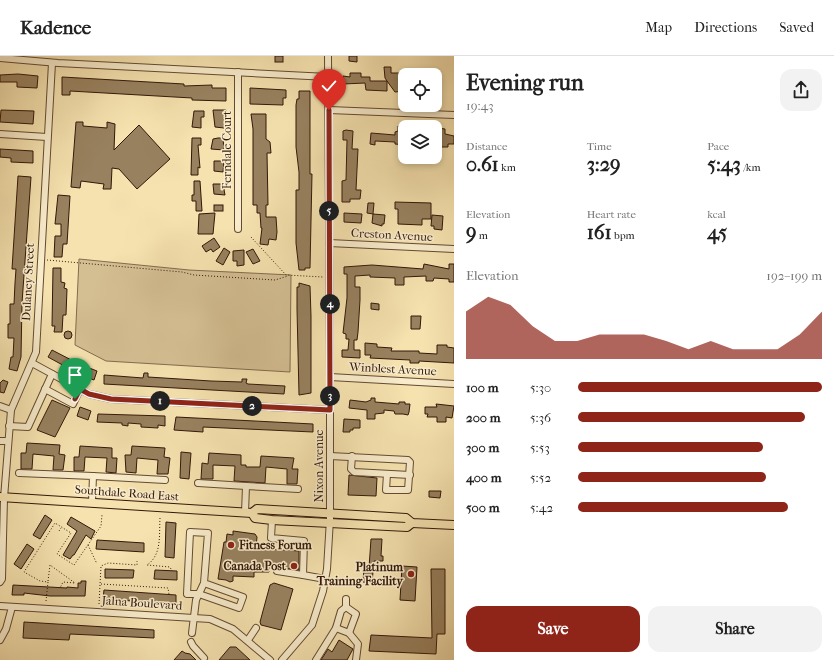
<!DOCTYPE html>
<html lang="en">
<head>
<meta charset="utf-8">
<style>
	:root { --surface:#fff; --page:#f2f2f2; --text:#222; --muted:#767676; --line:#e0e0e0; --accent:#8f2418 }
	body { margin:0; font-family:"IM FELL French Canon",serif; background:var(--page); color:var(--text); height:100vh; display:flex; flex-direction:column; font-size:15px; white-space:nowrap }
	* { box-sizing:border-box; margin:0 }
	p { font-size:13px; color:var(--muted) }
	.icon { flex:none; width:22px; height:22px; fill:none; stroke:currentColor; stroke-width:2; stroke-linecap:round; stroke-linejoin:round }
	.map { position:relative; flex:1; overflow:hidden }
	.details { display:flex; flex-direction:column; background:var(--surface); width:380px }
	.details>* { flex:none }
	.controls { position:absolute; left:398px; top:12px; display:grid; gap:8px }
	.controls a { display:grid; place-items:center; width:44px; height:44px; border-radius:8px; background:var(--surface); box-shadow:0 2px 6px #0003; font-size:20px }
	.pin { position:absolute; display:grid; place-items:center; width:34px; height:34px; color:#fff; margin:-41px -17px; border-radius:50% 50% 50% 0; rotate:-45deg; box-shadow:0 0 4px #0007 }
	.pin .icon { rotate:45deg }
	.km { position:absolute; width:20px; height:20px; margin:-10px; border-radius:50%; background:#222; color:#fff; font-size:11px; line-height:20px; text-align:center }
	.round { display:grid; place-items:center; flex:none; width:42px; height:42px; border-radius:12px; background:var(--page) }
	.headline { display:flex; align-items:center; justify-content:space-between; height:68px; padding:0 12px }
	h1 { font-size:22px; font-weight:700; line-height:30px }
	.figures { display:grid; grid-template-columns:repeat(3,1fr); gap:6px; height:68px; padding:4px 12px }
	.figures div { display:grid; align-content:center }
	.figures b { font-size:20px; font-weight:700 }
	.figures small { font-size:11px; font-weight:400 }
	.figures p { font-size:11px }
	.chart { height:112px; padding:8px 12px }
	.chart p { display:flex; justify-content:space-between }
	.chart svg { width:100%; height:72px; margin-top:4px; fill:var(--accent); opacity:.7 }
	.primary-button { display:flex; gap:8px; margin-top:auto; padding:8px 12px }
	.primary-button a { flex:1; height:46px; border-radius:12px; background:var(--accent); color:#fff; font-size:16px; font-weight:700; line-height:46px; text-align:center }
	.primary-button a+a { background:var(--page); color:var(--text) }
	ul { padding:0 12px; list-style:none; font-size:13px }
	li { display:grid; grid-template-columns:64px 48px 1fr; align-items:center; height:30px }
	li i { height:10px; border-radius:5px; background:var(--accent) }
	header { display:flex; align-items:center; gap:24px; box-sizing:border-box; height:56px; padding:0 20px; background:var(--surface); border-bottom:1px solid var(--line) }
	header strong { font-size:19px }
	nav { display:flex; gap:22px; margin-inline-start:auto; font-size:14px }
	main { display:flex; flex:1; min-height:0 }
	.map>svg:first-child { display:block }
	.green { fill:#d4bf93; stroke:#846b4e }
	.building { fill:#98815f; stroke:#331709 }
	.lines { fill:none; stroke-linecap:round; stroke-linejoin:round }
	.minor-casing { stroke:#644a32; stroke-width:8 }
	.major-casing { stroke:#331709; stroke-width:10 }
	.path { stroke:#331709; stroke-width:1; stroke-dasharray:1 2; stroke-linecap:butt }
	.minor { stroke:#f8eccb; stroke-width:6 }
	.major { stroke:#f5e2af; stroke-width:8 }
	.route-casing { stroke:#fff; stroke-width:8 }
	.route { stroke:#8f2418; stroke-width:5 }
	.poi-dot { fill:#8f2418; stroke:#f8eccb; stroke-width:1.5 }
	.labels { text-anchor:middle; dominant-baseline:central; stroke-width:3; stroke-linejoin:round; paint-order:stroke }
	.street-label { font-size:12px; fill:#331709; stroke:#f8eccb }
	.poi-label { font-size:12px; font-weight:bold; fill:#331709; stroke:#f8eccb; text-anchor:end }
</style>
</head>
<body>
<header>
<strong>Kadence</strong>
<nav><a>Map</a><a>Directions</a><a>Saved</a></nav>
</header>
<main>
<div class="map">
<svg width="454" height="604" viewBox="0 0 454 604">
	<rect width="100%" height="100%" fill="#f5e2af"/>
	<filter id="stains"><feTurbulence type="fractalNoise" baseFrequency=".005" numOctaves="4"/><feColorMatrix values="0 0 0 0 .2 0 0 0 0 .09 0 0 0 0 .02 0 0 0 .5 -.17"/></filter>
	<radialGradient id="worn" r=".72"><stop offset=".6" stop-color="#630" stop-opacity="0"/><stop offset="1" stop-color="#630" stop-opacity=".3"/></radialGradient>
	<polygon class="green" points="79,203 189,214 291,219 290,316 106,305 75,289"/>
	<g class="building">
		<rect x="275" y="0" width="8" height="6"/>
		<polygon points="349,0 357,0 357,6 349,5"/>
		<polygon points="384,11 391,11 391,17 405,17 405,35 395,36 387,25 387,35 366,34 365,27 343,28 343,20 350,21 350,17 361,17 361,21 370,21 370,25 387,25 385,22"/>
		<polygon points="18,18 38,20 37,32 17,31 17,26 0,26 0,19"/>
		<polygon points="62,21 184,28 184,30 212,29 212,32 226,32 226,45 192,44 192,42 70,35 70,39 62,39"/>
		<polygon points="250,32 286,34 286,42 283,42 283,49 250,48"/>
		<polygon points="299,35 310,35 310,118 312,118 310,212 305,212 305,214 299,214 296,187 296,134 299,134 299,116 296,91 296,49 297,43 299,43"/>
		<polygon points="1,54 34,55 33,68 0,66"/>
		<polygon points="213,54 226,54 224,72 215,71"/>
		<polygon points="194,55 204,55 204,61 201,61 201,72 192,71"/>
		<polygon points="251,58 266,58 266,83 270,86 271,97 267,97 268,149 266,149 266,161 276,161 277,176 276,184 269,183 268,189 260,188 262,172 261,172 260,157 257,157 257,149 253,149 253,73"/>
		<polygon points="76,66 83,66 83,70 107,72 107,66 115,68 114,94 139,69 170,103 137,133 119,113 112,112 111,133 103,133 104,128 81,125 80,132 71,131"/>
		<polygon points="398,70 405,70 405,89 395,88 395,86 375,85 375,89 370,88 371,77 395,79 395,76 398,75"/>
		<polygon points="438,72 445,73 445,78 454,80 454,88 448,88 448,91 438,91 438,87 435,87 435,79 438,79"/>
		<polygon points="346,74 353,75 352,93 358,93 356,134 361,134 360,143 350,143 350,146 342,146 342,125 346,124 347,84 343,84 343,75"/>
		<polygon points="192,82 201,82 201,89 198,89 200,112 198,111 198,119 191,119"/>
		<polygon points="218,82 223,82 224,94 211,93 213,83"/>
		<polygon points="0,93 33,95 33,107 11,106 11,102 0,101"/>
		<polygon points="214,105 224,105 223,116 214,115"/>
		<polygon points="18,120 31,121 22,247 21,301 17,315 9,313 11,301 13,301 14,282 8,282 8,268 10,268 10,248 14,248 15,227 16,213 12,213"/>
		<polygon points="194,125 200,125 202,155 196,155 196,145 192,145 192,139 194,139"/>
		<polygon points="213,128 223,128 225,139 214,138"/>
		<polygon points="58,139 70,140 67,188 63,188 62,201 54,201 55,180 61,180 61,168 55,168"/>
		<polygon points="395,146 431,147 431,163 422,163 422,169 398,168 398,153 395,153"/>
		<polygon points="368,147 374,147 373,158 367,157"/>
		<rect x="214" y="149" width="9" height="6"/>
		<polygon points="215,157 213,178 198,178 199,158"/>
		<polygon points="344,157 362,158 361,167 344,166"/>
		<polygon points="373,158 385,159 384,168 382,168 382,170 372,167"/>
		<polygon points="432,159 443,160 442,174 434,173 434,170 431,170"/>
		<polygon points="214,182 220,191 213,196 211,193 206,196 202,190"/>
		<polygon points="224,192 230,196 223,209 216,205"/>
		<polygon points="253,193 260,205 253,208 246,196"/>
		<polygon points="244,194 244,209 237,210 237,205 233,205 233,195"/>
		<polygon points="424,208 449,213 449,208 454,208 454,226 449,226 449,223 434,222 433,225 426,225 426,220 404,221 404,229 395,229 395,222 370,221 370,219 355,220 355,231 360,231 360,244 358,276 357,284 354,284 354,294 360,294 360,302 342,301 342,294 348,294 349,283 346,283 346,278 343,277 347,242 347,218 344,218 344,211 372,209 423,213"/>
		<polygon points="53,212 61,212 61,226 65,227 64,232 67,233 66,259 63,259 62,276 54,276 55,270 52,270"/>
		<polygon points="299,227 310,230 311,260 311,337 299,339 297,253 297,231 299,231"/>
		<polygon points="371,247 379,248 379,254 371,253"/>
		<polygon points="411,260 421,260 420,273 411,273"/>
		<circle cx="68" cy="279" r="4"/>
		<polygon points="365,287 377,288 377,291 392,292 391,295 419,295 419,297 437,298 437,289 447,289 447,291 454,292 454,307 419,305 419,307 410,307 410,304 370,302 371,299 365,299"/>
		<polygon points="52,294 79,308 97,315 94,324 79,318 48,301"/>
		<polygon points="144,317 148,317 148,321 211,325 242,326 242,323 247,323 246,327 248,328 285,330 284,338 104,328 104,319 143,322"/>
		<polygon points="3,324 8,326 4,337 0,336 0,327"/>
		<polygon points="371,342 375,342 375,346 399,348 399,346 405,346 405,348 410,348 409,356 408,359 403,358 395,358 394,355 384,354 384,357 375,358 375,363 367,363 367,354 349,352 350,344 366,346 371,344"/>
		<polygon points="52,344 70,352 55,381 37,374"/>
		<polygon points="436,348 454,350 452,362 446,361 446,366 437,366 437,361 427,361 428,358 425,358 425,351 437,351"/>
		<polygon points="80,351 91,355 88,364 77,360"/>
		<polygon points="98,358 165,360 165,370 158,369 158,372 141,371 141,368 128,367 128,370 122,369 122,367 97,366"/>
		<polygon points="176,361 313,368 313,376 203,371 203,376 174,374"/>
		<polygon points="344,363 360,364 360,372 353,372 353,374 350,374 350,376 343,376"/>
		<polygon points="27,387 60,389 59,398 65,399 63,414 53,414 54,400 33,398 32,413 21,413 21,397 26,397"/>
		<polygon points="80,390 112,392 112,402 117,402 116,417 106,416 107,402 85,401 84,415 74,415 74,401 79,401"/>
		<polygon points="132,390 165,392 164,401 170,402 168,418 157,418 158,404 137,402 136,417 126,416 125,399 131,399"/>
		<polygon points="181,396 191,397 189,423 180,422"/>
		<polygon points="209,397 241,399 241,409 246,409 246,411 260,411 261,400 294,402 292,413 298,413 297,428 287,428 287,413 266,411 265,427 234,425 235,410 213,409 213,423 201,423 202,407 208,408"/>
		<polygon points="349,419 377,422 376,440 348,439"/>
		<polygon points="429,435 441,435 440,442 429,441"/>
		<polygon points="45,459 52,464 40,483 33,479"/>
		<polygon points="71,461 95,475 91,483 86,479 74,499 73,499 70,503 63,499 77,475 67,468"/>
		<polygon points="166,466 176,467 174,502 165,501"/>
		<polygon points="233,475 255,478 257,481 256,492 299,495 299,514 276,511 269,512 269,516 254,516 254,521 233,520 233,525 230,526 226,524 218,523 224,486 226,486 227,478 233,479"/>
		<polygon points="371,483 382,483 381,500 383,500 383,505 374,505 372,527 363,526 364,512 369,512"/>
		<polygon points="97,484 144,487 144,496 96,493"/>
		<polygon points="27,488 34,493 21,513 14,508"/>
		<polygon points="402,510 417,511 415,545 400,544"/>
		<polygon points="105,513 134,514 133,522 105,522"/>
		<polygon points="431,513 445,513 445,578 437,578 436,598 369,595 371,579 432,582"/>
		<polygon points="155,514 177,515 177,524 154,523"/>
		<polygon points="81,525 86,525 85,540 50,540 24,537 24,539 12,539 13,529 67,532 67,531 78,532 78,527 81,527"/>
		<polygon points="274,527 293,533 281,574 261,569 260,566 270,529"/>
		<polygon points="104,534 176,539 176,548 103,543"/>
		<polygon points="24,566 154,574 154,582 70,578 69,584 23,582"/>
		<polygon points="339,584 353,593 347,604 321,604 328,593 332,596"/>
		<polygon points="230,591 236,591 250,604 219,604"/>
		<polygon points="182,595 185,597 190,598 196,604 174,604"/>
	</g>
	<g class="lines">
		<defs>
			<g id="minor">
				<polyline points="0,2 58,7 328,21"/>
				<polyline points="329,54 454,59"/>
				<polyline points="0,78 47,81"/>
				<polyline points="238,173 238,16"/>
				<polyline points="329,187 454,193"/>
				<polyline points="32,307 89,338 111,343 330,354"/>
				<polyline points="330,321 454,328"/>
				<polyline points="45,333 73,348 80,333"/>
				<polyline points="0,350 11,354"/>
				<polyline points="9,370 28,371 52,318"/>
				<polyline points="0,385 8,385"/>
				<polyline points="330,400 408,404 410,406 408,434 386,434 387,418"/>
				<polyline points="352,400 351,413 354,416 410,419"/>
				<polyline points="19,417 93,420 92,446"/>
				<polyline points="93,420 165,424"/>
				<polyline points="198,427 246,430"/>
				<polyline points="245,457 246,430 298,433"/>
				<polyline points="272,464 271,482 304,485 303,519 325,523"/>
				<polyline points="277,515 303,519"/>
				<polyline points="0,526 2,523 4,442 11,354 36,296 52,7"/>
				<polyline points="0,550 210,563 233,573 270,604"/>
				<polyline points="336,572 349,577 356,558 346,551"/>
				<polyline points="192,577 196,544 204,527 208,477 190,476 187,538 199,538 239,552 243,541 204,527"/>
				<polyline points="349,577 358,588 356,604"/>
				<polyline points="0,584 6,573 12,551"/>
				<polyline points="248,584 256,572"/>
				<polyline points="191,586 193,590 204,602"/>
				<polyline points="282,604 312,569 323,535 327,513 330,463 330,321 328,0"/>
				<polyline points="316,604 336,572 341,555 346,551 346,543"/>
			</g>
			<g id="major">
				<polyline points="0,441 252,457 257,453 406,462 412,467 454,469"/>
				<polyline points="252,457 255,462 272,464 407,471 412,467"/>
			</g>
		</defs>
		<use href="#minor" class="minor-casing"/>
		<use href="#major" class="major-casing"/>
		<g class="path">
			<polyline points="251,181 286,219 323,221"/>
			<polyline points="47,204 182,216 194,219 275,224 288,220"/>
			<path d="M160 462C159 479 162 499 147 509L170 511 172 515"/>
			<polyline points="59,475 61,472"/>
			<polyline points="88,489 97,508"/>
			<polyline points="48,525 50,509 75,527 63,526 60,532"/>
			<polyline points="101,528 168,532 169,538"/>
			<polyline points="46,545 48,526 40,525 24,516 55,467 71,477 57,498 74,509 101,470 102,459"/>
			<polyline points="99,548 101,510 108,507 137,509 137,505"/>
		</g>
		<use href="#minor" class="minor"/>
		<use href="#major" class="major"/>
	</g>
	<g class="lines">
		<defs>
			<polyline id="route" points="75,343 80,333 89,338 111,343 330,354 329,54"/>
		</defs>
		<use href="#route" class="route-casing"/>
		<use href="#route" class="route"/>
	</g>
	<g class="poi-dot">
		<circle cx="231" cy="489" r="4"/>
		<circle cx="294" cy="510" r="4"/>
		<circle cx="411" cy="518" r="4"/>
	</g>
	<g class="labels">
		<g class="street-label">
			<text transform="translate(227 94) rotate(-90)">Ferndale Court</text>
			<text transform="translate(392 179) rotate(3)">Creston Avenue</text>
			<text transform="translate(28 226) rotate(-87)">Dulaney Street</text>
			<text transform="translate(393 313) rotate(3)">Winblest Avenue</text>
			<text transform="translate(319 410) rotate(-90)">Nixon Avenue</text>
			<text transform="translate(127 437) rotate(4)">Southdale Road East</text>
			<text transform="translate(142 547) rotate(4)">Jalna Boulevard</text>
		</g>
		<g class="poi-label">
			<text x="239" y="489" text-anchor="start">Fitness Forum</text>
			<text x="286" y="510">Canada Post</text>
			<text x="403" y="511">Platinum<tspan x="403" dy="14">Training Facility</tspan></text>
		</g>
	</g>
	<rect width="100%" height="100%" filter="url(#stains)"/>
	<rect width="100%" height="100%" fill="url(#worn)"/>
</svg>
<div class="controls">
<a><svg class="icon" aria-label="locate" viewBox="0 0 24 24"><circle cx="12" cy="12" r="6"/><path d="M12 2v4M12 18v4M2 12h4M18 12h4"/></svg></a>
<a><svg class="icon" aria-label="layers" viewBox="0 0 24 24"><path d="M12 4l9 5-9 5-9-5zM3 14l9 5 9-5"/></svg></a>
</div>
<div class="pin" style="left:75px;top:343px;background:#1e9e55"><svg class="icon" aria-label="arrive" viewBox="0 0 24 24"><path d="M6 21V4h12l-3 4 3 4H6"/></svg></div>
<div class="pin" style="left:329px;top:54px;background:#d93025"><svg class="icon" aria-label="check" viewBox="0 0 24 24"><path d="M5 12l5 5 9-10"/></svg></div>
<b class="km" style="left:160px;top:345px">1</b>
<b class="km" style="left:252px;top:350px">2</b>
<b class="km" style="left:330px;top:340px">3</b>
<b class="km" style="left:330px;top:248px">4</b>
<b class="km" style="left:329px;top:155px">5</b>
</div>
<section class="details">
<div class="headline"><div><h1>Evening run</h1><p>19:43</p></div><a class="round"><svg class="icon" aria-label="share" viewBox="0 0 24 24"><path d="M12 15V3M7 8l5-5 5 5M5 13v7h14v-7"/></svg></a></div>
<div class="figures">
<div><p>Distance</p><b>0.61<small> km</small></b></div>
<div><p>Time</p><b>3:29</b></div>
<div><p>Pace</p><b>5:43<small> /km</small></b></div>
</div>
<div class="figures">
<div><p>Elevation</p><b>9<small> m</small></b></div>
<div><p>Heart rate</p><b>161<small> bpm</small></b></div>
<div><p>kcal</p><b>45</b></div>
</div>
<div class="chart"><p><span>Elevation</span>192–199 m</p>
<svg viewBox="0 0 160 44" preserveAspectRatio="none"><path d="M0 44V15L10 6L20 11L30 24L40 33L50 33L60 29L70 29L80 29L90 33L100 38L110 33L120 38L130 38L140 38L150 29L160 15V44z"/></svg>
</div>
<ul>
<li><b>100 m</b>5:30<i style="width:100%"></i></li>
<li><b>200 m</b>5:36<i style="width:93%"></i></li>
<li><b>300 m</b>5:53<i style="width:76%"></i></li>
<li><b>400 m</b>5:52<i style="width:77%"></i></li>
<li><b>500 m</b>5:42<i style="width:86%"></i></li>
</ul>
<div class="primary-button"><a>Save</a><a>Share</a></div>
</section>
</main>
</body>
</html>
